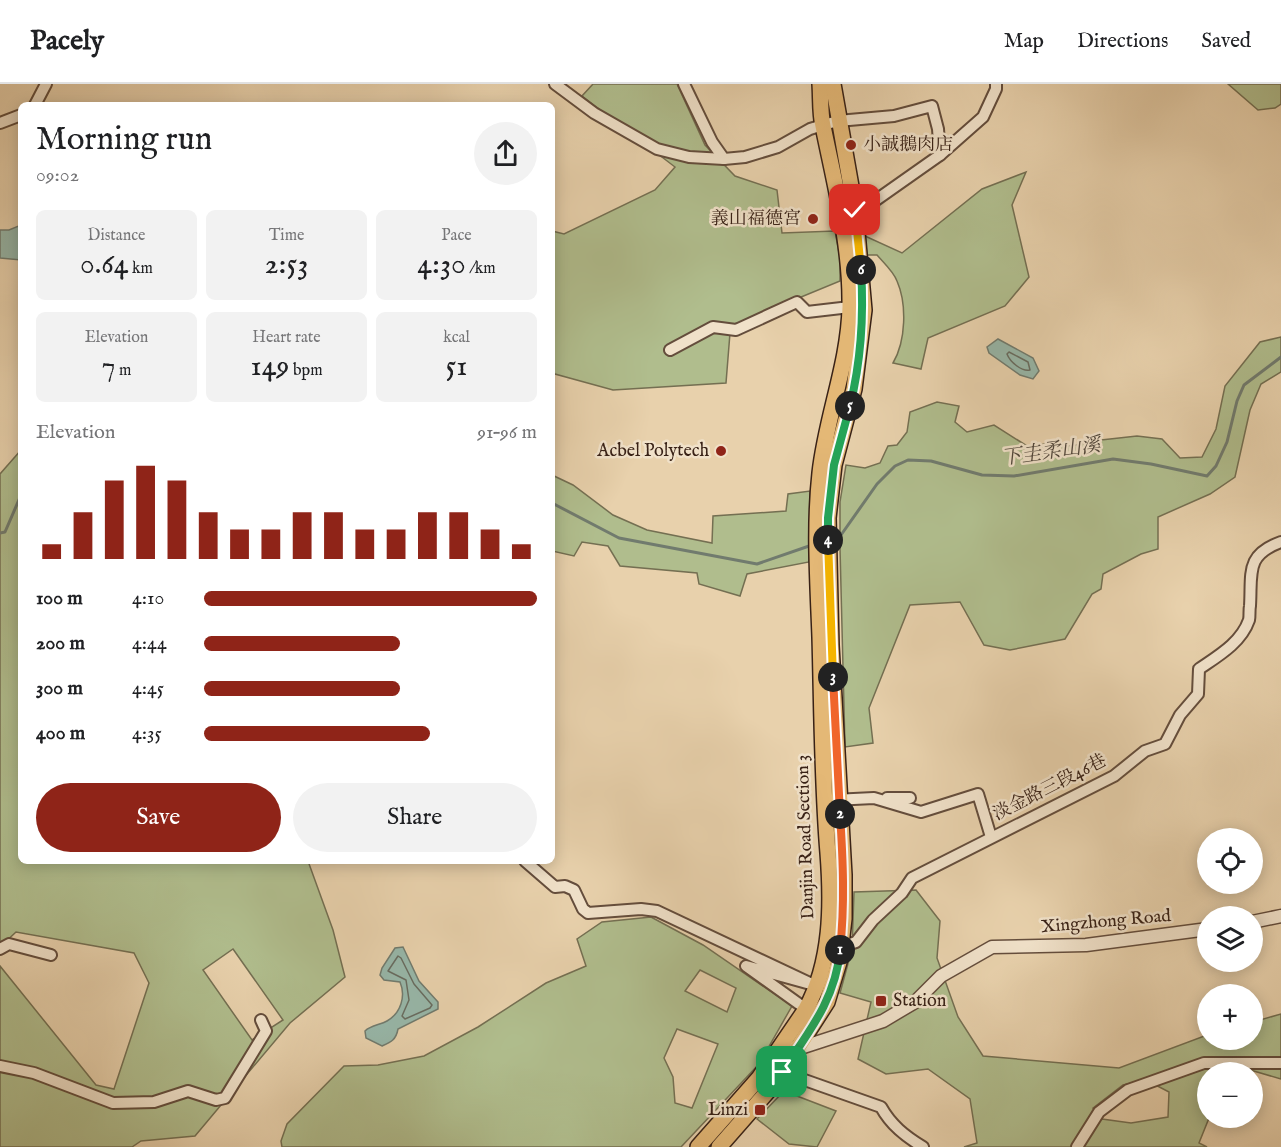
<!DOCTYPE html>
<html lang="en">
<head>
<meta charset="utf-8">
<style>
	:root { --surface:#fff; --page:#f2f2f2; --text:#202124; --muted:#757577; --line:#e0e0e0; --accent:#8f2418 }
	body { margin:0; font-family:"IM FELL English","Noto Serif TC",serif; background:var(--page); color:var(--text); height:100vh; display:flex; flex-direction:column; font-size:22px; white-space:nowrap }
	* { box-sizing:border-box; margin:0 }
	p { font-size:20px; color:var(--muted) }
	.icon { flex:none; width:33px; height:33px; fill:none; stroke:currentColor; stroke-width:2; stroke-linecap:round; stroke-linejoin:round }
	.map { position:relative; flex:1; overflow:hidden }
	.side { position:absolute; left:18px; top:18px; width:537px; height:762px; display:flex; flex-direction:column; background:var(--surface); border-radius:9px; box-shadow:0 3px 15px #0003 }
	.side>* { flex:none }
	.tools { position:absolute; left:1197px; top:744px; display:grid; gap:12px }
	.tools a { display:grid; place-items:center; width:66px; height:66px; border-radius:50%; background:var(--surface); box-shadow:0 3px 15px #0003; font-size:30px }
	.pin { position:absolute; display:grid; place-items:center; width:51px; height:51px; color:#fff; margin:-26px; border-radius:12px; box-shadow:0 3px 9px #0006 }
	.km { position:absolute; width:30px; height:30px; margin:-15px; border-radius:50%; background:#222; color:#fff; font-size:16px; line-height:30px; text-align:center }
	.round { display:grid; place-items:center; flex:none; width:63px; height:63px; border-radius:32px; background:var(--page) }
	.headline { display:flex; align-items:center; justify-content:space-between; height:102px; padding:0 18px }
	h1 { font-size:33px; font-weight:600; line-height:45px }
	.metrics { display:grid; grid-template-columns:repeat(3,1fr); gap:9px; height:102px; padding:6px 18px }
	.metrics div { display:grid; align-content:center; border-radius:9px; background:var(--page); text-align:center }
	.metrics b { font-size:30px; font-weight:600 }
	.metrics small { font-size:16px; font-weight:400 }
	.metrics p { font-size:16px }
	.chart { height:168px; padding:12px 18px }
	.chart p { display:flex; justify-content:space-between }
	.chart svg { width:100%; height:108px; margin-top:6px; stroke:var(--accent); stroke-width:6 }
	.button { display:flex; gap:12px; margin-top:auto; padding:12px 18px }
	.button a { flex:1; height:69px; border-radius:36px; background:var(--accent); color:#fff; font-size:24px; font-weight:600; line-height:69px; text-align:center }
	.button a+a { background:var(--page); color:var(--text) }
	ul { padding:0 18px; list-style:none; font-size:20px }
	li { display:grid; grid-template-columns:96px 72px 1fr; align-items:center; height:45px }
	li i { height:15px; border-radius:8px; background:var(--accent) }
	header { display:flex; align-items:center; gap:36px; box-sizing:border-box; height:84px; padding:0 30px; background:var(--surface); border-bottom:2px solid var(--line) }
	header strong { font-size:28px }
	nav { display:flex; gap:33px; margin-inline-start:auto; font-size:21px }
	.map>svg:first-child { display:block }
	.green { fill:#b0bd8d; stroke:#746f52; stroke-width:1.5; fill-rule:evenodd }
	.water { fill:#97b7a9; stroke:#717b6e; stroke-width:1.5 }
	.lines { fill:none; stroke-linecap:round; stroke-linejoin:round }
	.shore { stroke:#686c60; stroke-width:1.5 }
	.stream { stroke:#717b6e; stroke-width:3 }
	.minor-casing { stroke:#644d3c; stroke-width:14 }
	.tertiary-casing { stroke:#644d3c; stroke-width:15 }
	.primary-casing { stroke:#382116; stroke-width:18 }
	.minor { stroke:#f0e1c9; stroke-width:10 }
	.tertiary { stroke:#f0e1c9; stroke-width:12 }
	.primary { stroke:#e4b876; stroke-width:15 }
	.split-1-casing { stroke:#fff; stroke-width:12 }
	.split-2-casing { stroke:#fff; stroke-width:12 }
	.split-3-casing { stroke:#fff; stroke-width:12 }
	.split-4-casing { stroke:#fff; stroke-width:12 }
	.split-5-casing { stroke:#fff; stroke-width:12 }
	.split-6-casing { stroke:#fff; stroke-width:12 }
	.split-7-casing { stroke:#fff; stroke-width:12 }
	.split-1 { stroke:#22a559; stroke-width:8 }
	.split-2 { stroke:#f0652b; stroke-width:8 }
	.split-3 { stroke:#f0652b; stroke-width:8 }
	.split-4 { stroke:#f5b400; stroke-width:8 }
	.split-5 { stroke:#22a559; stroke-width:8 }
	.split-6 { stroke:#22a559; stroke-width:8 }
	.split-7 { stroke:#f5b400; stroke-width:8 }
	.poi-dot { fill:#8f2418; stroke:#f0e1c9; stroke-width:2 }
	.labels { text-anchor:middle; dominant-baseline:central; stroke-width:5; stroke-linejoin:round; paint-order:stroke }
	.poi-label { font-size:18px; fill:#382116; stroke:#f0e1c9; text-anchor:end }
	.street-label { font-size:18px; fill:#382116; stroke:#f0e1c9 }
	.water-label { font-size:20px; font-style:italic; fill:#50463b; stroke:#f0e1c9 }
</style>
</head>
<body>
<header>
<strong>Pacely</strong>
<nav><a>Map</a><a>Directions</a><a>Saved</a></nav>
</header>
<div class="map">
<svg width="1281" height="1063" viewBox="0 0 1281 1063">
	<rect width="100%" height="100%" fill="#e8d1ac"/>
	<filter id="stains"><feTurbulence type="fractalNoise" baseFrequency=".00333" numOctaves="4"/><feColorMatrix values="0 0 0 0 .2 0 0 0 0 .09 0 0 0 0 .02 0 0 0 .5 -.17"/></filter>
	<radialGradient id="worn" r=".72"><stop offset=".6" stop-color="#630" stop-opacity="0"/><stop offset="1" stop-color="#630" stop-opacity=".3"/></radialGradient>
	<g class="green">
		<polygon points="593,0 677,0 705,61 735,92 777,106 782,149 835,147 840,174 840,197 738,239 730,249 726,299 613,306 555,290 552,286 552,147 564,150 655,106 675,83 582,12"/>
		<polygon points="1228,0 1281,0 1281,20 1275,24 1258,26"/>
		<path d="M1026 88 1012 121 1029 193 1005 222 928 254 921 285 893 279C906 257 907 220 897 197 894 188 883 178 877 171H867L865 152 902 169 982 105Z"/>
		<polygon points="1281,253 1281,288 1261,300 1250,326 1235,393 1210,410 1158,433 1158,465 1141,470 1103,490 1101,505 1092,510 1065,555 1010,566 984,561 960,518 910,521 869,624 873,659 845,663 840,464 840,418 846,381 865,384 880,379 888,362 897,361 907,348 910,328 937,318 959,322 955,338 967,348 994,341 1027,362 1045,360 1071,362 1101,356 1137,352 1162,355 1180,374 1202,373 1216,345 1225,302 1260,258"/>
		<path d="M21 366V777H308L333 846 345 893 290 939 195 1052 141 1057 132 1063H0V882L96 1001 114 1005 149 899 134 869 16 848 0 863V390ZM233 865 283 936 252 956 203 886Z"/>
		<polygon points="552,391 573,401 613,431 647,446 712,459 713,432 786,427 788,410 810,407 809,478 747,490 740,512 699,500 697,489 620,482 608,462 582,458 574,472 552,467"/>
		<path d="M916 806 940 837 937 874 958 933 983 972 1119 984 1207 951 1208 956H1252L1253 938 1281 930V995L1247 985 1237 988H1208L1209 1034 1199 1059 1207 1063H964L977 1059 970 1015 928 985 886 990 858 975 871 918 840 909 852 865 854 808ZM1146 996 1169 1008 1168 1033 1131 1039 1102 1035 1093 1024 1123 1001Z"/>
		<path d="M651 833 703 861 792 922 759 980 681 1063H282L281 1057 287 1040 344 982 378 981 424 972 478 943 546 899 586 882 577 855 602 838ZM700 886 736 904 727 928 685 907ZM677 945 718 960 692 1024 675 1019 673 993 664 974Z"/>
		<polygon points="784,1007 836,1027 817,1063 789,1060 757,1035"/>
	</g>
	<g class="water">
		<polygon points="21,141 21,176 0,174 0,146 9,146"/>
		<polygon points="998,255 1033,274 1039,287 1033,295 1020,291 989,269 987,263"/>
		<path d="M403 863 419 897 438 918V925L398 945C396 956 391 958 382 962L366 954 365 947C371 941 380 941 387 937 401 929 406 912 400 898L384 896 380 891 382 884 395 864Z"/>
	</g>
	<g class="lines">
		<g class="shore">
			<path d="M1009 268 1028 278 1030 286C1022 288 1010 278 1007 270Z"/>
			<polygon points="398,872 401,874 414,900 432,921 430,924 405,935 402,932 409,916 406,896 388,887"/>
		</g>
		<g class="stream">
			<polyline points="552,419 619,454 757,480 812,461"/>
			<polyline points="0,449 5,448 21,411"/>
			<polyline points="832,454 841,451 877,400 895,382 908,376 931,377 982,391 1014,392 1113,375 1151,380 1207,392 1216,382 1227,358 1237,317 1244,301 1281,273"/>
		</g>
		<defs>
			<g id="minor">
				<polyline points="555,0 594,29 657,65 689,73 724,75"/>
				<polyline points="684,0 712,58 724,75 745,73 778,63 810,45 823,41 838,37 894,32 932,22 938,45 940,71"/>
				<polyline points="35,21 46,0"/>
				<polyline points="0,39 21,31"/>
				<polyline points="855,125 869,121 940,71 983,33 996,5 996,0"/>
				<polyline points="670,266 713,243 736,246 797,218 807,228 850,223"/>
				<polyline points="887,714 910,714"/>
				<polyline points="833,716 874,714 921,728 978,710 991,753"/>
				<polyline points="525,777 555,803 565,802 574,806 583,825 588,829 641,825 657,827 814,901 746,882 806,925"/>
				<path d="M841 863 856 858 873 836 902 809 912 794 1114 692 1145 667 1165 660 1180 631 1198 610 1199 585C1218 572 1241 559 1249 536 1250 532 1249 526 1250 522 1252 489 1245 471 1281 458"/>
				<polyline points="0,865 9,860 51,871"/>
				<polyline points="0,982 34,989 113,1019 154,1018 188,1007 216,1016 225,1014 266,947 261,936"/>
				<path d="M782 988 881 1023C891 1041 905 1052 923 1063"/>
				<polyline points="1077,1063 1099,1028 1128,1006 1204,979 1281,979"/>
			</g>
			<g id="tertiary">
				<polyline points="1252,838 1281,832"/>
				<polyline points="793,964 797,965 883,937 915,918 941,892 992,863 1086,861 1208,845"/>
			</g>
			<g id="primary">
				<path d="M698 1063 759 994 806 925C832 878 832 820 828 769 822 697 822 625 820 553 818 499 814 443 820 389 826 333 849 279 850 223 851 162 835 101 823 42 820 29 821 14 820 0"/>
				<polyline points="719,1063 775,999 827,918 839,878 844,835 844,791 831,561 828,434 834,381 854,305 864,226 855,125 833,0"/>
			</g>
		</defs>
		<use href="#minor" class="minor-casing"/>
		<use href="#tertiary" class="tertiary-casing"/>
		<use href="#primary" class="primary-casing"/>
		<use href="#minor" class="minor"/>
		<use href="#tertiary" class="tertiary"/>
		<use href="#primary" class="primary"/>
	</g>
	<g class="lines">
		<defs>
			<path id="split-1" d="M782 988C808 949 836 915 840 866"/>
			<path id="split-2" d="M840 730C843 776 845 820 840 866"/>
			<polyline id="split-3" points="833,593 840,730"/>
			<polyline id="split-4" points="828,456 833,593"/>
			<polyline id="split-5" points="828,456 828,434 834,381 850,322"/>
			<path id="split-6" d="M850 322C861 277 864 232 861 186"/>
			<polyline id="split-7" points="855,126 861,186"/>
		</defs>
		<use href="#split-1" class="split-1-casing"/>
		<use href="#split-2" class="split-2-casing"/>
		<use href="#split-3" class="split-3-casing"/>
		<use href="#split-4" class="split-4-casing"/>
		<use href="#split-5" class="split-5-casing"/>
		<use href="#split-6" class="split-6-casing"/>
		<use href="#split-7" class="split-7-casing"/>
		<use href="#split-1" class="split-1"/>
		<use href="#split-2" class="split-2"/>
		<use href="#split-3" class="split-3"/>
		<use href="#split-4" class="split-4"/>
		<use href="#split-5" class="split-5"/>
		<use href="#split-6" class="split-6"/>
		<use href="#split-7" class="split-7"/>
	</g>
	<g class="poi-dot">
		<circle cx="851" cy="61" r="6"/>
		<circle cx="813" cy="135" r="6"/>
		<circle cx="721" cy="367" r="6"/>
		<rect x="875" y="911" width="12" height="12" rx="3"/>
		<rect x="754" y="1020" width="12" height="12" rx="3"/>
	</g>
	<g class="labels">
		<g class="poi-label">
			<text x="863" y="61" text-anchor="start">小誠鵝肉店</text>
			<text x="801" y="135">義山福德宮</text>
			<text x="709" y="367">Acbel Polytech</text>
			<text x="893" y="917" text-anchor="start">Station</text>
			<text x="748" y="1026">Linzi</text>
		</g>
		<g class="street-label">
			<text transform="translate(1050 704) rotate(-27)">淡金路三段46巷</text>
			<text transform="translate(806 753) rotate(-92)">Danjin Road Section 3</text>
			<text transform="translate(1106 838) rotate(-5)">Xingzhong Road</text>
		</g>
		<g class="water-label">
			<text transform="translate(1051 368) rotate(-8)">下圭柔山溪</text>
		</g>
	</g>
	<rect width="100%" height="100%" filter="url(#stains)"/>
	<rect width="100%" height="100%" fill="url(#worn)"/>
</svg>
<div class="tools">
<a><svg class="icon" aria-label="locate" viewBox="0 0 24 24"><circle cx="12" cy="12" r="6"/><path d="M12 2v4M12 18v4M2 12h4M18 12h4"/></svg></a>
<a><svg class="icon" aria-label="layers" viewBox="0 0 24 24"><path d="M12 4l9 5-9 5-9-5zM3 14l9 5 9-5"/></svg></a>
<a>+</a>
<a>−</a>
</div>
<div class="pin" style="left:782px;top:988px;background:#1e9e55"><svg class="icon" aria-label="arrive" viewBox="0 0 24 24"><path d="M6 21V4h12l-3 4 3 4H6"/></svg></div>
<div class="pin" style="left:855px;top:126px;background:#d93025"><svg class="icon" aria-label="check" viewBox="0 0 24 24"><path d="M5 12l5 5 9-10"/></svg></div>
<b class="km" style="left:840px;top:866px">1</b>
<b class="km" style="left:840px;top:730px">2</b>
<b class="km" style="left:833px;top:593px">3</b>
<b class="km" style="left:828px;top:456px">4</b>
<b class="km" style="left:850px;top:322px">5</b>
<b class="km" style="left:861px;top:186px">6</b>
<section class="side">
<div class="headline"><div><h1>Morning run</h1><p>09:02</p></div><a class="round"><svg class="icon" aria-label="share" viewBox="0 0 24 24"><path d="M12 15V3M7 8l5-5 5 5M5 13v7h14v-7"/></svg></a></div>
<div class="metrics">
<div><p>Distance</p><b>0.64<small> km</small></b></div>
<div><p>Time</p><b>2:53</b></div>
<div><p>Pace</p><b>4:30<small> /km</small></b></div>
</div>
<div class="metrics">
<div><p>Elevation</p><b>7<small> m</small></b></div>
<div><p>Heart rate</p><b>149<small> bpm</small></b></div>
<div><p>kcal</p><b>51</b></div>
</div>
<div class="chart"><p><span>Elevation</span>91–96 m</p>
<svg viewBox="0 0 160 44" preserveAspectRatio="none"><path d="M5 44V38M15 44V25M25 44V12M35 44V6M45 44V12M55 44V25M65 44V32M75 44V32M85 44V25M95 44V25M105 44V32M115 44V32M125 44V25M135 44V25M145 44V32M155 44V38"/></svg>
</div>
<ul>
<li><b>100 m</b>4:10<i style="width:100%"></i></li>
<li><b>200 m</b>4:44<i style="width:59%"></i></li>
<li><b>300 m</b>4:45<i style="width:59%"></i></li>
<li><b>400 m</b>4:35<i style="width:68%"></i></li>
</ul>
<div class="button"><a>Save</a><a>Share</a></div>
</section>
</div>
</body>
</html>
